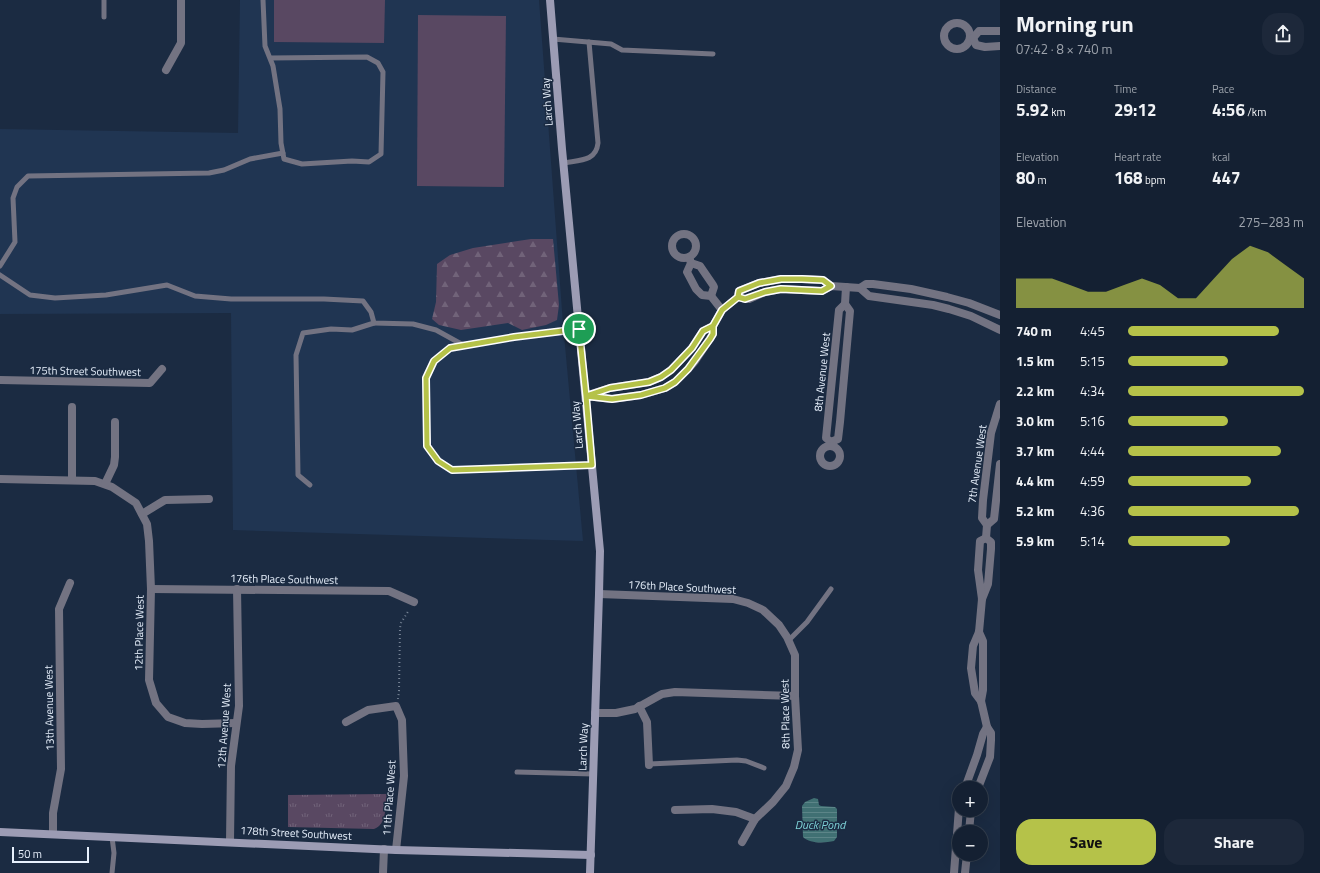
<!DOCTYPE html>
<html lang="en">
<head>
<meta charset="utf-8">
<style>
	:root { --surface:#142032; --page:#1d283a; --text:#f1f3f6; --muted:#9da3ac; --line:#333e4d; --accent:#b5c249 }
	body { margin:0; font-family:"Titillium Web",sans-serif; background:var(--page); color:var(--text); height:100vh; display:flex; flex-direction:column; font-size:15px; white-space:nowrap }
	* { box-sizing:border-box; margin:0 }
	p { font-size:13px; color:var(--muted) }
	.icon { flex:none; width:22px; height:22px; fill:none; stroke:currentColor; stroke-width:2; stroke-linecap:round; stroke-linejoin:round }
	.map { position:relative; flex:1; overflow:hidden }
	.panel { display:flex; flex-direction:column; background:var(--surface); width:320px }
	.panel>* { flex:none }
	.fabs { position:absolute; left:952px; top:781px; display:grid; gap:8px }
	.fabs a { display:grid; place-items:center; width:36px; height:36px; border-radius:50%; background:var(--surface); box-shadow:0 4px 16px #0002,0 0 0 1px var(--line); font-size:20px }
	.scale { position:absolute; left:12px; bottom:10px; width:77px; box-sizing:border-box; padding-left:4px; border:2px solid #e7f0fc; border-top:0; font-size:11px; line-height:14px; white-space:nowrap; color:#e7f0fc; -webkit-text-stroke:3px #1b2b42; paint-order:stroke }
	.pin { position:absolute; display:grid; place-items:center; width:34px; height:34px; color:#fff; margin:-17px; border:2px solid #fff; border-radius:50%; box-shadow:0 1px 4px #0007 }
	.round { display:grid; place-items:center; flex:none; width:42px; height:42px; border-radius:16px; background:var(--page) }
	.head { display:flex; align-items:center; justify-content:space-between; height:68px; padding:0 16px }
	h1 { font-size:22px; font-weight:700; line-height:30px }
	.metrics { display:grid; grid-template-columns:repeat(3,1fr); gap:6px; height:68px; padding:4px 16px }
	.metrics div { display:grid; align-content:center }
	.metrics b { font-size:17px; font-weight:700 }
	.metrics small { font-size:11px; font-weight:400 }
	.metrics p { font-size:11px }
	.chart { height:112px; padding:8px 16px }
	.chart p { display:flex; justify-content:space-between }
	.chart svg { width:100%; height:72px; margin-top:4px; fill:var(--accent); opacity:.7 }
	.cta { display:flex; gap:8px; margin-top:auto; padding:8px 16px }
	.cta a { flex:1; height:46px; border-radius:16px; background:var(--accent); color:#111; font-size:16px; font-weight:700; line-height:46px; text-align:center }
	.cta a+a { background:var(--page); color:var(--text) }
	ul { padding:0 16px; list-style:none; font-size:13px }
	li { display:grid; grid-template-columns:64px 48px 1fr; align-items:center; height:30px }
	li i { height:10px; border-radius:5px; background:var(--accent) }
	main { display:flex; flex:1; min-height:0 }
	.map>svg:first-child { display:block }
	.built { fill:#203552 }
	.grass { fill:url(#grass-tufts) }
	.forest { fill:url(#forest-firs) }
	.garden { fill:#594862 }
	.water { fill:url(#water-rules) }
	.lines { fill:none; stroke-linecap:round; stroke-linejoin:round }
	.path { stroke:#758294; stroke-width:2; stroke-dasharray:1 3; stroke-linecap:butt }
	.lane { stroke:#737382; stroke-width:5 }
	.street { stroke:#737382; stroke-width:8 }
	.secondary { stroke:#9c9cb4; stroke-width:8 }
	.route-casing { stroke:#fff; stroke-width:8 }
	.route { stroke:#b5c249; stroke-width:5 }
	.labels { text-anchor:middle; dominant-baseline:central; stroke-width:3; stroke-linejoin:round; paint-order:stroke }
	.street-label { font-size:11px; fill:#e7f0fc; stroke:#1b2b42 }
	.water-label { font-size:12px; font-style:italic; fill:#7ed2d7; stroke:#1b2b42 }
</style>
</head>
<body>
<main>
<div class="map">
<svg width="1000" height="873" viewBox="0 0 1000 873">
	<defs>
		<pattern id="grass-tufts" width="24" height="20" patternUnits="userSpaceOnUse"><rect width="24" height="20" fill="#594862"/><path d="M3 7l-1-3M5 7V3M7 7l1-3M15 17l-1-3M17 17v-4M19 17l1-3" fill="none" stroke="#716379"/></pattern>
		<pattern id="forest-firs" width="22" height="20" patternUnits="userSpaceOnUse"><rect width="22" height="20" fill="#594862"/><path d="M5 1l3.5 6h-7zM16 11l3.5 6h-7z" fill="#716379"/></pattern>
		<pattern id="water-rules" width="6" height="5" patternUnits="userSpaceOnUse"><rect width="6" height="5" fill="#407073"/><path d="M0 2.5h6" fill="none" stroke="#5c8588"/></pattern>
	</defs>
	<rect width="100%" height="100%" fill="#1b2b42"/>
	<polygon class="built" points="240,0 539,0 563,324 583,541 233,530 231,313 0,314 0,129 238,133"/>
	<path class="grass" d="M387 794C385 806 387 825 374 829L288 827V795Z"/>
	<polygon class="forest" points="531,239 553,239 559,305 557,320 546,325 522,330 508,323 461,330 439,325 432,319 436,302 437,264 450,255 473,248"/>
	<g class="garden">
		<polygon points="274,0 385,0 384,43 274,42"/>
		<polygon points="418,15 506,16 504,187 417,186"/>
	</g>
	<path class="water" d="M814 798 818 799 819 805 821 806 835 807 837 809V837L834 841C825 843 810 844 803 837L802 806 805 802Z"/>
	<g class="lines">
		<polyline class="path" points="398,699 399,691 400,628 401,623 409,610"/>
		<g class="lane">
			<polyline points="263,0 265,46 273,66 280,109 281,143 284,159 302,164 352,161 369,162 381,154 383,72 378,63 367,57 270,58"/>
			<polyline points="104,17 104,0"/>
			<polyline points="553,39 611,44 622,50 713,54"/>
			<path d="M563 163C579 160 596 162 598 143L589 42"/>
			<polyline points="0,266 15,242 13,198 17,187 28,176 209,173 224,170 250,159 283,153"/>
			<polyline points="0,275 30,295 55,298 106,295 167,285 195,296 231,299 324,299 363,301 371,312 374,323 413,324 436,330 465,346"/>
			<polyline points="579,329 514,337 450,348 433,361 426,378 427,446 438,461 452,470 592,465"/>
			<polyline points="310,485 298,475 296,355 303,333 331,329 352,330 374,323"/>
			<polyline points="789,640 807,622 831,589"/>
			<polyline points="649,764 737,760 746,761 764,768"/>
			<polyline points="517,772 593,774"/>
			<polyline points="112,873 114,853 112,837"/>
		</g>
		<g class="street">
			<circle cx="957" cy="36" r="13"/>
			<polyline points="973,38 976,45 985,47 1000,46"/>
			<polyline points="973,38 979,31 1000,31"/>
			<polyline points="166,70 181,43 181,0"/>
			<circle cx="684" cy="246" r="12"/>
			<polyline points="689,257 691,263 687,272 696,289 702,295 711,296 722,310"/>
			<polyline points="691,263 700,266 713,285 714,287 711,296"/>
			<polyline points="860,288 869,296 933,305 949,309 971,316 1000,330"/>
			<polyline points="738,297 745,299 749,299 765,292 781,289 822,291 831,286 860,288 866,284 873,284 911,289 947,297 969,303 1000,315"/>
			<polyline points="0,380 150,383 162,369"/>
			<polyline points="588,395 610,388 649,382 661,377 671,370 692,348 703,331 713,326"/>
			<polyline points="586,396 612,399 641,395 665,388 675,382 688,369 695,361 713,334 713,326 722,310 738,297 739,291 759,283 781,279 802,279 823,280 831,286"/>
			<polyline points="831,442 838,439 840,422 850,311 845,304 846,287"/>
			<polyline points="831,442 826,438 839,310 845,304"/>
			<circle cx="830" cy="456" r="10"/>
			<polyline points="0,479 95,481 112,487 136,503 147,524 149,541 151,589 149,680 156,703 168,717 185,723 202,724 236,723"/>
			<polyline points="72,480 72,407"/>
			<polyline points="105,484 114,465 115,457 115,422"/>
			<polyline points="142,514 165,500 209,499"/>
			<polyline points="987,525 982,518 983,500 991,433 1000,404"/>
			<polyline points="151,589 389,591 414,602"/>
			<polyline points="599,594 733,599 748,603 763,610 779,625 787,637 795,655 795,696 798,750 794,767 786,786 773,802 755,819 742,842"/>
			<polyline points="982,599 988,584 991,549 991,542 986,538 987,525 994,519 1000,464"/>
			<polyline points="979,632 983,641 983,690 981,701"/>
			<polyline points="639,706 647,722 649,765"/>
			<polyline points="595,713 616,713 635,709 662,694 675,692 795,696"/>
			<polyline points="346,722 368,710 396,706 402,720 404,776 396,850"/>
			<polyline points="965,788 977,755 983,734 987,727"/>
			<polyline points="978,788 990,757 991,740 991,733 987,727 981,701 975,693 971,668 973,646 979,632 982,599 978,570 980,541 986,538"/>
			<polyline points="675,810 712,809 736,812 755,819"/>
			<polyline points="969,832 971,810"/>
			<polyline points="53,834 53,813 61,769 59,609 70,583"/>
			<polyline points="230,841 231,766 239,706 237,589"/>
			<polyline points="383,873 384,849"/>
			<polyline points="954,873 959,808"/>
			<polyline points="965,873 967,854"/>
		</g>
		<g class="secondary">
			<polyline points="550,0 562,149 600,551 599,594 590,873"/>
			<polyline points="0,832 396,850 591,855"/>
		</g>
	</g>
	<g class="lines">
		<defs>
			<polyline id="route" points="579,329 514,337 450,348 434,361 426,378 427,446 438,461 452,470 592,465 586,396 610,388 649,382 661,377 671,370 692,348 703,331 713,326 722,310 738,297 745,299 765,292 781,289 822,291 831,286 823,280 802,279 781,279 759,283 739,291 738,297 722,310 713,326 713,334 710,339 688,369 675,382 665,388 641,395 612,399 586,396 579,329"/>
		</defs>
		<use href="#route" class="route-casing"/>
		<use href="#route" class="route"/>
	</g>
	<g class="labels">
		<g class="street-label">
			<text transform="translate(547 102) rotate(-94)">Larch Way</text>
			<text transform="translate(85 371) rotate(1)">175th Street Southwest</text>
			<text transform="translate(822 372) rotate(-84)">8th Avenue West</text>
			<text transform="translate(577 425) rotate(-95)">Larch Way</text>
			<text transform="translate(977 464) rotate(-82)">7th Avenue West</text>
			<text transform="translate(284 579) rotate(1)">176th Place Southwest</text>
			<text transform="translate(682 587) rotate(3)">176th Place Southwest</text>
			<text transform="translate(139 633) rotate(-89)">12th Place West</text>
			<text transform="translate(49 708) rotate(-91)">13th Avenue West</text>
			<text transform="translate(785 714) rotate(-91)">8th Place West</text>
			<text transform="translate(224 726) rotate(-86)">12th Avenue West</text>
			<text transform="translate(583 747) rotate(-88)">Larch Way</text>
			<text transform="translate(389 798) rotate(-86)">11th Place West</text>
			<text transform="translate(296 833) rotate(3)">178th Street Southwest</text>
		</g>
		<g class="water-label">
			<text x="820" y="824">Duck Pond</text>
		</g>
	</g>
</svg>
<div class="fabs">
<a>+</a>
<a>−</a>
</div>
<div class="scale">50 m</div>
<div class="pin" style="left:579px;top:329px;background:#1e9e55"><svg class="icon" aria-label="arrive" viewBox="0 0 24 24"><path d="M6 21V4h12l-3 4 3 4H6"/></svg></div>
</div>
<section class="panel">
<div class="head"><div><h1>Morning run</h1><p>07:42 · 8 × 740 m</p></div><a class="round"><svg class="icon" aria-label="share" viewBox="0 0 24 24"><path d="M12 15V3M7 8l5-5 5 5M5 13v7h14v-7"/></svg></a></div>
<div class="metrics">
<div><p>Distance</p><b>5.92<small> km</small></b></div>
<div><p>Time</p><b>29:12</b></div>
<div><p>Pace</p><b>4:56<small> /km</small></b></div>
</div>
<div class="metrics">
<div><p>Elevation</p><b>80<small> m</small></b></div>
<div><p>Heart rate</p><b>168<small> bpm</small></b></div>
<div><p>kcal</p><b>447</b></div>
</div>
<div class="chart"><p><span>Elevation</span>275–283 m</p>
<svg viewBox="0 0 160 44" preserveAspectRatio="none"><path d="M0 44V26L10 26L20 26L30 30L40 34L50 34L60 30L70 26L80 30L90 38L100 38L110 26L120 14L130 6L140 10L150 18L160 26V44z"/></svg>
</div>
<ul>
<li><b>740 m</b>4:45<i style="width:86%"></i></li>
<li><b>1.5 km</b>5:15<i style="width:57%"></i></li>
<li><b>2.2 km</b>4:34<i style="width:100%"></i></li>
<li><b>3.0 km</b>5:16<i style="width:57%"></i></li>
<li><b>3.7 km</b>4:44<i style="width:87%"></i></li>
<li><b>4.4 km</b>4:59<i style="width:70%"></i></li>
<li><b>5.2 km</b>4:36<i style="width:97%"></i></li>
<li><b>5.9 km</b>5:14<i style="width:58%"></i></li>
</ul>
<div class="cta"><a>Save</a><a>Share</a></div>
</section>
</main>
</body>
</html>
